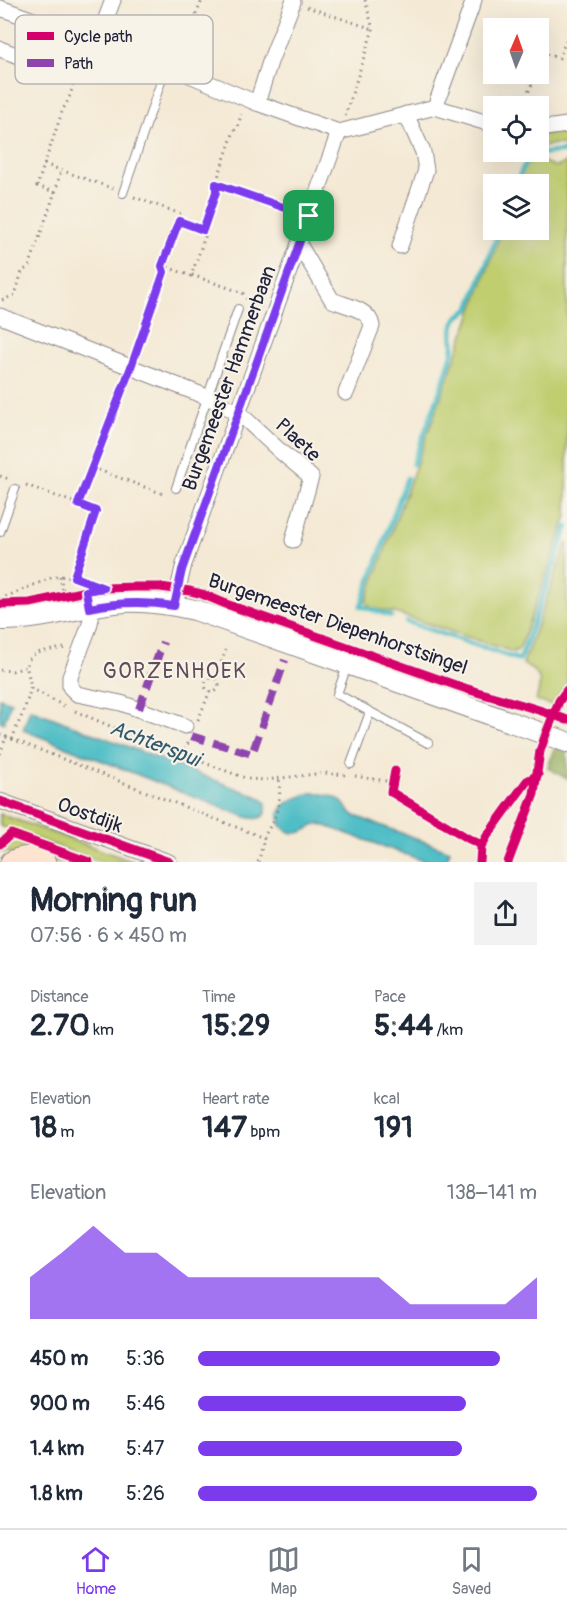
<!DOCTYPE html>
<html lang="en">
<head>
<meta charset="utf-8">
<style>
	:root { --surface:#fff; --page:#f2f2f3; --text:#1f2937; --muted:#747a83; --line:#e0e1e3; --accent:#7c3aed }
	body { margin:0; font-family:Pangolin,sans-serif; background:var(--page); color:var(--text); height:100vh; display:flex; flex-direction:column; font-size:22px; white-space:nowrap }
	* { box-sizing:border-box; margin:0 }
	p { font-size:20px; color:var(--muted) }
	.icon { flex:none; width:33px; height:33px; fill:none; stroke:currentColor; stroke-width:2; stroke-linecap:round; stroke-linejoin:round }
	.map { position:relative; height:862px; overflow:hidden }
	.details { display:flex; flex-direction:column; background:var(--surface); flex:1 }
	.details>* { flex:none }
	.needle { width:39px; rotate:2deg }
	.buttons { position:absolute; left:483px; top:18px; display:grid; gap:12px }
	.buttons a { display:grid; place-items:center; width:66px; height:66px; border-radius:0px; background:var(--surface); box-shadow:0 6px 24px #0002; font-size:30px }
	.pin { position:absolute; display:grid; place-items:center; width:51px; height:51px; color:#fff; margin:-26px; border-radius:12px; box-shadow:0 3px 9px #0006 }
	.round { display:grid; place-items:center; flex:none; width:63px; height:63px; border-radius:0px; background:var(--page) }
	.head { display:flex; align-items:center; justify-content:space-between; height:102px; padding:0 30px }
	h1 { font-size:33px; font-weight:800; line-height:45px }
	.metrics { display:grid; grid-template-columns:repeat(3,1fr); gap:9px; height:102px; padding:6px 30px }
	.metrics div { display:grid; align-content:center }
	.metrics b { font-size:30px; font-weight:800 }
	.metrics small { font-size:16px; font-weight:400 }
	.metrics p { font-size:16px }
	.chart { height:168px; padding:12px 30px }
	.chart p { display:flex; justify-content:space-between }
	.chart svg { width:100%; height:108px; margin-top:6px; fill:var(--accent); opacity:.7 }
	ul { padding:0 30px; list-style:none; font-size:20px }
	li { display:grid; grid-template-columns:96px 72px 1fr; align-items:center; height:45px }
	li i { height:15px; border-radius:8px; background:var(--accent) }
	.menu { display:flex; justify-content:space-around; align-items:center; height:84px; border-top:2px solid var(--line); background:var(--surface); font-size:16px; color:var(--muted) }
	.menu a { display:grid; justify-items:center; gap:3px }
	.menu .on { color:var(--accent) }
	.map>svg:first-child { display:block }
	.green { fill:#c0ce70; stroke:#717856; stroke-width:1.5 }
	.forest { fill:#98b162; stroke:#5d6a4e; stroke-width:1.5 }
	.water { fill:#50bec6; stroke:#397080; stroke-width:1.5 }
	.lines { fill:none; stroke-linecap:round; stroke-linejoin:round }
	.stream { stroke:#50bec6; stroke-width:5 }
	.service-casing { stroke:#8b8688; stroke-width:10 }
	.minor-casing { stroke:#8b8688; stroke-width:17 }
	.tertiary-casing { stroke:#8b8688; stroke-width:22 }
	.secondary-casing { stroke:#8b8688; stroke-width:23 }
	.path { stroke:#8b8688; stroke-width:3; stroke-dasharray:1.5 4.5; stroke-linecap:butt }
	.service { stroke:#fff; stroke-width:8 }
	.minor { stroke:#fff; stroke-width:15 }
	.tertiary { stroke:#fff; stroke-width:20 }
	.secondary { stroke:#fde4d0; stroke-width:21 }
	.quiet { stroke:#8e44ad; stroke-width:8; stroke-dasharray:15 8; stroke-linecap:butt }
	.cycleway-casing { stroke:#f7f3e8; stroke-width:13 }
	.cycleway { stroke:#d6006c; stroke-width:9 }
	.route-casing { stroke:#fff; stroke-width:12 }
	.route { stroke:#7c3aed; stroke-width:8 }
	.labels { text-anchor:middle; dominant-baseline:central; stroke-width:4.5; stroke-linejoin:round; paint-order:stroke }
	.street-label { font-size:20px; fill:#22223b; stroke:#f7f3e8 }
	.neighbourhood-label { font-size:21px; letter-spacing:1.5px; fill:#624b59; stroke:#f7f3e8 }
	.water-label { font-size:21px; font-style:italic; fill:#32596c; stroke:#f7f3e8 }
	.key { fill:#f7f3e8; stroke:#b7b4b4; stroke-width:1.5 }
	.key-label { font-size:16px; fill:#22223b }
</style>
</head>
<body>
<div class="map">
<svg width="567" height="862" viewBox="0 0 567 862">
	<rect width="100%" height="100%" fill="#f7f3e8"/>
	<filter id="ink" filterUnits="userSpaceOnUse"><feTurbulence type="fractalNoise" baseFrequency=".0167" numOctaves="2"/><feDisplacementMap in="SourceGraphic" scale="12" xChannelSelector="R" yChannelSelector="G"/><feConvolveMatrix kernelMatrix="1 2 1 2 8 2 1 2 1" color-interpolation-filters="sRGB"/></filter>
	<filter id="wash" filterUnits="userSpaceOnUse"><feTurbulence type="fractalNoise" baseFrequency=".008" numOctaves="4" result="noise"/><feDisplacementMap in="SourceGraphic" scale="24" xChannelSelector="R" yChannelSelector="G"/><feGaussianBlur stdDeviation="1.35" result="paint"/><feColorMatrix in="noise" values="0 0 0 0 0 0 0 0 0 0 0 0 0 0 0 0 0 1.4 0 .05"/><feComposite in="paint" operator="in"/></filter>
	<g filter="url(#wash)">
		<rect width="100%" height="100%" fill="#f4e9d4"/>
		<g class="green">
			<path d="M567 130V149C559 140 549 145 539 149V135Z"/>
			<path d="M534 159C548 159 552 174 567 161V516L521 645 518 650 513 652 395 613 372 608 367 604 366 602 502 230H538V184H518L526 165Z"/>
			<path d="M567 542V685L552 705 536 701C542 681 543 675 523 664Z"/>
			<polygon points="0,814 134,862 101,862 0,826"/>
			<path d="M14 843C28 842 59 853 69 862H55L0 851V849Z"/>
		</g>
		<polygon class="forest" points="555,747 567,752 567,779 548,768"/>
		<g class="water">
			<polygon points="0,698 11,702 4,723 0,721"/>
			<path d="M30 709 261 798 266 803V813C261 820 254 819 246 817L23 730Z"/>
			<path d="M311 793C320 793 334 795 341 801 347 806 345 810 355 816L450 851 446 862H427L320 824C310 825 305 834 294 833 279 831 274 815 285 805 293 798 302 796 311 793Z"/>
		</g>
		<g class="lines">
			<g class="stream">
				<path d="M516 184C528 150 534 155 567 151"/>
				<path d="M413 464C426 428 441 392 452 355 456 344 449 329 456 319 459 314 466 313 470 308L499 230"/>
				<polyline points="391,616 361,606 407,478"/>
				<polyline points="407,622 520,660 567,527"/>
			</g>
		</g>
	</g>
	<g filter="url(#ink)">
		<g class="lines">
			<defs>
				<g id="service">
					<polyline points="123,193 166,67"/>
					<polyline points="176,488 238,309"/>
					<polyline points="0,532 15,489"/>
					<polyline points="347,666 337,694 428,743"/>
					<polyline points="351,764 370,712"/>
				</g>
				<g id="minor">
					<polyline points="0,8 166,67 175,69 257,103 339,132 184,564 174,606"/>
					<polyline points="97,42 113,0"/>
					<polyline points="0,49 48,67 61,29"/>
					<polyline points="257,103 270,62 293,2"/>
					<polyline points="435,107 494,125"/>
					<polyline points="538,129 567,125"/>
					<polyline points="339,132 435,107 474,0"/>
					<path d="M299 244 332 300C346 306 370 309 372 326L346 393"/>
					<polyline points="400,246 426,170 423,152 406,114"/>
					<polyline points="0,316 207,397 239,413 281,452 311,477 293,540"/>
					<polyline points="89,608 91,619 89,627 70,677 70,687 77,694 121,703 185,726"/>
					<polyline points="0,801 169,862"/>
				</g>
				<path id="tertiary" d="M0 620C43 621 83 605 125 602 149 601 173 605 195 610L567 742"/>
				<path id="secondary" d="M11 862C22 856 34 856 45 862"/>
			</defs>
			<use href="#service" class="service-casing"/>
			<use href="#minor" class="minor-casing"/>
			<use href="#tertiary" class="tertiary-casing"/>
			<use href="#secondary" class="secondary-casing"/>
			<g class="path">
				<polyline points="307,7 373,29"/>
				<polyline points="181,54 202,0"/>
				<polyline points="538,66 543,53 559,58 567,38"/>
				<polyline points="60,76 74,81"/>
				<polyline points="528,106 529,102 525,100 536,74"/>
				<polyline points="345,116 373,29 365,0"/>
				<polyline points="44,164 114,189"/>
				<polyline points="216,184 294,211"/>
				<polyline points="55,192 61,171"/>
				<polyline points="134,197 181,214 179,221"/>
				<polyline points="162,265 191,276 207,231 203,230"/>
				<polyline points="192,275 243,293 249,302 262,306"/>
				<path d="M2 300 15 295 22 271 29 267 55 192 37 186 63 109C70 99 73 87 74 76 75 68 80 59 82 51"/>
				<polyline points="136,353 163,272 162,265 179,221 203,230 216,192 217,180 234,131 238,127 241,114"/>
				<polyline points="93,468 166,495"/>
				<polyline points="0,476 9,479"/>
				<polyline points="26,485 78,504"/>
				<polyline points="60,576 64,596"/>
				<polyline points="74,577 96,511 78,504 125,381"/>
				<polyline points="0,599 53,577 65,576 74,577 100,587"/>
				<polyline points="0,670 12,671 27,667"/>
				<circle cx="212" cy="685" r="7"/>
				<polyline points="215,679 226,650"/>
				<polyline points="31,688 66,707"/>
				<polyline points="75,711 145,741 248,779 265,780 324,773 346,775"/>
				<polyline points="198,720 210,691"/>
				<polyline points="0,735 6,737"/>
				<polyline points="12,739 264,838"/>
				<path d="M0 754 6 737 12 739C18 723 27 706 30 690 32 682 27 674 27 667 26 650 54 650 66 648"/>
				<polyline points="182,755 189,741"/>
				<polyline points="355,776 392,782"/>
				<path d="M258 862C261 854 262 846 264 838 266 832 270 827 273 821 279 808 281 793 279 778"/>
			</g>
			<use href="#service" class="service"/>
			<use href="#minor" class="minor"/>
			<use href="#tertiary" class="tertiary"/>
			<use href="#secondary" class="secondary"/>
			<g class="quiet">
				<polyline points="139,709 163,642"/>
				<polyline points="191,736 252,754 285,660"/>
			</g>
			<defs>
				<g id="cycleway">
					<path d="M0 604 30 603 86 591 104 588 135 587H160L190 591 202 594 226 604C304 631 381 659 458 686 494 698 532 706 567 720"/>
					<polyline points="395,771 391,792 469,839 482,845"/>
					<polyline points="0,801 169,862"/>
					<polyline points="0,844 11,834 89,862"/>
					<polyline points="480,862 481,847 487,836 527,781 538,775"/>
					<polyline points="508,862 534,794 540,751 546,734 559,701 567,690"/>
				</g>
			</defs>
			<use href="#cycleway" class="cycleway-casing"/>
			<use href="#cycleway" class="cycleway"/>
		</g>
	</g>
	<g class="lines" filter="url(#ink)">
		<defs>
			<path id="route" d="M216 184 309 216 182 570 174 606C144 601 118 602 89 608L86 591 104 588 74 577 96 511 78 504 131 367 164 272 162 266 179 221 203 230 216 192Z"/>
		</defs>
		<use href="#route" class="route-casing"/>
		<use href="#route" class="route"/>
	</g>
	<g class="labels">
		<g class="street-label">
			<text transform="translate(229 378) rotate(-70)">Burgemeester Hammerbaan</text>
			<text transform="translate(298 440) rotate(43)">Plaete</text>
			<text transform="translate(338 624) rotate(19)">Burgemeester Diepenhorstsingel</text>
			<text transform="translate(90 815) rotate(20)">Oostdijk</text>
		</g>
		<g class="neighbourhood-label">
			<text x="175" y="671">GORZENHOEK</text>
		</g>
		<g class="water-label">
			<text transform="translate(155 744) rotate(21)">Achterspui</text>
		</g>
	</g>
	<rect x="15" y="15" width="198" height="69" rx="9" class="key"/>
	<rect x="27" y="32" width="27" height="8" fill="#d6006c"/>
	<rect x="27" y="59" width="27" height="8" fill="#8e44ad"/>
	<g class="key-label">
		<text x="64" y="42">Cycle path</text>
		<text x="64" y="69">Path</text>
	</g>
</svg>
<div class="buttons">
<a><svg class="needle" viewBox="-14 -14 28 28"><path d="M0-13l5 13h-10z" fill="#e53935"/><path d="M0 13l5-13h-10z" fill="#747a83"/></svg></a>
<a><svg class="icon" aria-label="locate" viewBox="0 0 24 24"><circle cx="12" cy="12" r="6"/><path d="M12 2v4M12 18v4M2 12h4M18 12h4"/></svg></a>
<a><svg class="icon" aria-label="layers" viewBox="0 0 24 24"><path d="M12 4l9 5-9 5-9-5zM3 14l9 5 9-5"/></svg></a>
</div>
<div class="pin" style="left:309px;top:216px;background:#1e9e55"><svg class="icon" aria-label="arrive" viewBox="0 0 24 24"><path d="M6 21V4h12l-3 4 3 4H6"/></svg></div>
</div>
<section class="details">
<div class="head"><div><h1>Morning run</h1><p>07:56 · 6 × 450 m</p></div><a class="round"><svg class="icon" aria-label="share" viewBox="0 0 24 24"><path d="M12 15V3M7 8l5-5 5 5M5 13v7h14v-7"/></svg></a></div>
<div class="metrics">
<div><p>Distance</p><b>2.70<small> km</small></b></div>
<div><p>Time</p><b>15:29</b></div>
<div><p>Pace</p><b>5:44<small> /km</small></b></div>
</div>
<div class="metrics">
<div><p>Elevation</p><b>18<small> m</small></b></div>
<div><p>Heart rate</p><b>147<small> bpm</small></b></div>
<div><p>kcal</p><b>191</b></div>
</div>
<div class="chart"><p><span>Elevation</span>138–141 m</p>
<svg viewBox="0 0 160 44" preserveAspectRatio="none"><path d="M0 44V27L10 17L20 6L30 17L40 17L50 27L60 27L70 27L80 27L90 27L100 27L110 27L120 38L130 38L140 38L150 38L160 27V44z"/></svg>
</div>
<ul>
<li><b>450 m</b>5:36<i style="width:89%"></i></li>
<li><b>900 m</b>5:46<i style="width:79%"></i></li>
<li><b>1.4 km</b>5:47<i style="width:78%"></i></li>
<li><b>1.8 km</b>5:26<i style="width:100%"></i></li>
</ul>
</section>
<nav class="menu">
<a class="on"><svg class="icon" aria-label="home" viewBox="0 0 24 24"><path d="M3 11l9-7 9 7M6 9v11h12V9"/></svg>Home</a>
<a><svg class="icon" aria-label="map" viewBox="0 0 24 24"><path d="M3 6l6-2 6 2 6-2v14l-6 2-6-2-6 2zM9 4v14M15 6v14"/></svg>Map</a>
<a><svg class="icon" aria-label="saved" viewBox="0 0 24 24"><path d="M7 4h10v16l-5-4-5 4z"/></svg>Saved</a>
</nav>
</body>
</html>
